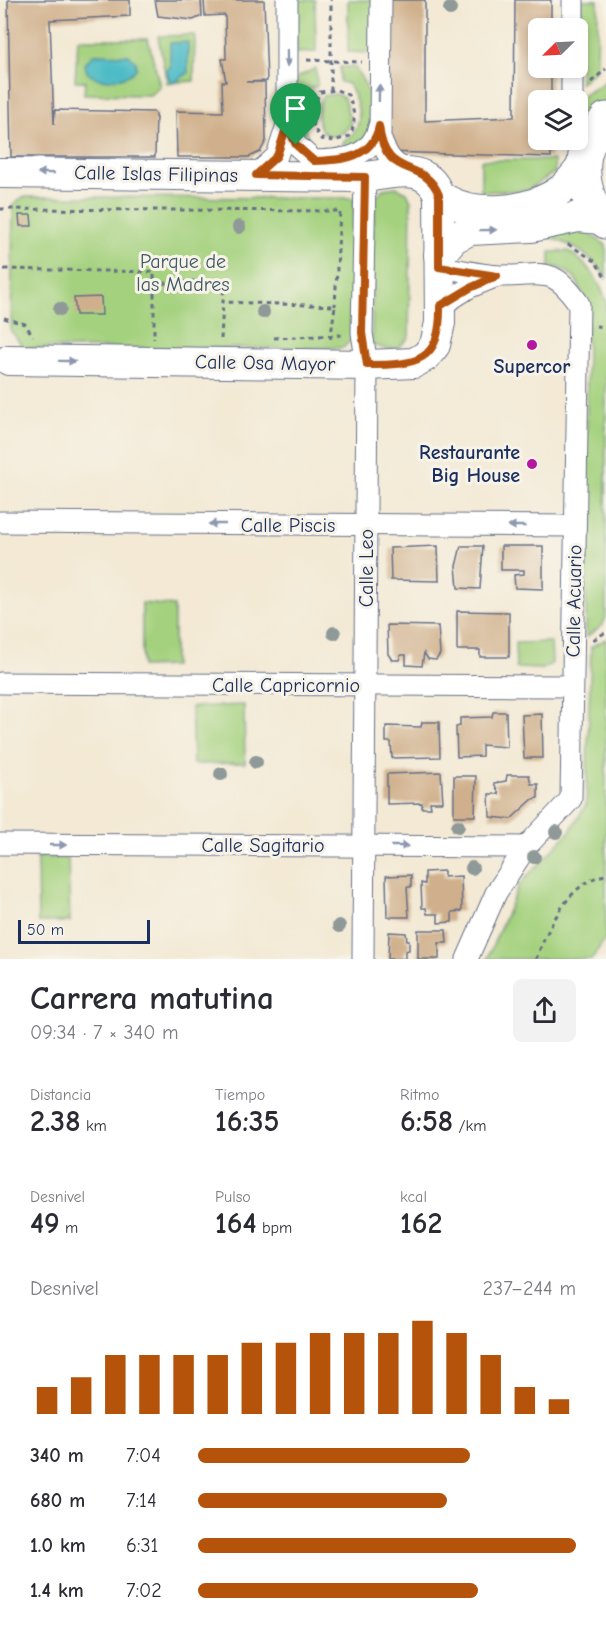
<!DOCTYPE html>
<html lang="es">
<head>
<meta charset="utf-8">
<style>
	:root { --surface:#fff; --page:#f2f2f3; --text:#2b2b33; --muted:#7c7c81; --accent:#b45309 }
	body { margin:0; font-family:"Comic Neue",sans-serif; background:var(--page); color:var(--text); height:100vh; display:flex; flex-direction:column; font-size:22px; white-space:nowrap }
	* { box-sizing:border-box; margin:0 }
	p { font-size:20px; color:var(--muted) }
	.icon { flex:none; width:33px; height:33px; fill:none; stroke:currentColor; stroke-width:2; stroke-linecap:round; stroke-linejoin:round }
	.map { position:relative; height:959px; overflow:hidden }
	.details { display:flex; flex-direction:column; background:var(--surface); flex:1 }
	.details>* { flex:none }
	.needle { width:39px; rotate:246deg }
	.controls { position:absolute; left:528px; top:18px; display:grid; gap:12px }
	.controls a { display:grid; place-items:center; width:60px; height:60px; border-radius:9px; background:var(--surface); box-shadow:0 3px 9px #0003; font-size:30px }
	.scale { position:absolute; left:18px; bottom:15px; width:132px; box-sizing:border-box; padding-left:6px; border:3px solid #1b2f5e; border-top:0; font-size:16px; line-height:21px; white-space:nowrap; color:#1b2f5e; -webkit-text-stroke:4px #f7f3e8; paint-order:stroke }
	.pin { position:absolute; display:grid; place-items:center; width:51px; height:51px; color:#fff; margin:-62px -26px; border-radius:50% 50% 50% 0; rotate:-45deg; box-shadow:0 0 6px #0007 }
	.pin .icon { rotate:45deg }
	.round { display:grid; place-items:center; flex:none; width:63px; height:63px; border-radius:9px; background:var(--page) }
	.overview { display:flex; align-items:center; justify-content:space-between; height:102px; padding:0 30px }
	h1 { font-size:33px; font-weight:600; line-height:45px }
	.metrics { display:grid; grid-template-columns:repeat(3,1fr); gap:9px; height:102px; padding:6px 30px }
	.metrics div { display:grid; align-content:center }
	.metrics b { font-size:30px; font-weight:600 }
	.metrics small { font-size:16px; font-weight:400 }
	.metrics p { font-size:16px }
	.chart { height:168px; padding:12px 30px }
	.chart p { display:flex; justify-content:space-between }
	.chart svg { width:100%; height:108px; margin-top:6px; stroke:var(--accent); stroke-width:6 }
	ul { padding:0 30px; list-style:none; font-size:20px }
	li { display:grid; grid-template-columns:96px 72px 1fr; align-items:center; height:45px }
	li i { height:15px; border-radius:8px; background:var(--accent) }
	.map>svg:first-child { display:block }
	.green { fill:#a4d17e; stroke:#60806e; stroke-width:1.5 }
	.water { fill:#4ebbc6; stroke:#347592; stroke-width:1.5 }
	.building { fill:#d0b08c }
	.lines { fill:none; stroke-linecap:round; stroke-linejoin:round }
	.minor-casing { stroke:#677087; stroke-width:23 }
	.secondary-casing { stroke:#677087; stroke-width:32 }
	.primary-casing { stroke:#677087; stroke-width:35 }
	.path { stroke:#677087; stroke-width:3; stroke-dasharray:4.5 4.5; stroke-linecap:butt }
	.minor { stroke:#fff; stroke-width:21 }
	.secondary { stroke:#fff; stroke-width:30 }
	.primary { stroke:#fff; stroke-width:33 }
	.tree { fill:#8f9998 }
	.oneway { fill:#8d97ae }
	.route-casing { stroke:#fff; stroke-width:12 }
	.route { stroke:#b45309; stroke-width:8 }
	.poi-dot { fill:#b5179e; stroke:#f7f3e8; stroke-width:2 }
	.labels { text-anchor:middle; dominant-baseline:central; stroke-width:6; stroke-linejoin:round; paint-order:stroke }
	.street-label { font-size:20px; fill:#1b2f5e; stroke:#f7f3e8 }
	.park-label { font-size:20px; fill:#3d5866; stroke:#f7f3e8 }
	.poi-label { font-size:20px; font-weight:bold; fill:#1b2f5e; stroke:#f7f3e8 }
</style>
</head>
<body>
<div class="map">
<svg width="606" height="959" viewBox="0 0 606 959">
	<rect width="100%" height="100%" fill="#f7f3e8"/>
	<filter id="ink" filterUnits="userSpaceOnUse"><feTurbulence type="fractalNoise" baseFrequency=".0167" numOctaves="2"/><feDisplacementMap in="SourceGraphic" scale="12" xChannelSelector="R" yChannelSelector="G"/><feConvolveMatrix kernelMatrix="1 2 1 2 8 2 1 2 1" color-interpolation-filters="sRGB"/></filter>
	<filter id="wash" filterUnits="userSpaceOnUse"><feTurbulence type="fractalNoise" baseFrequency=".008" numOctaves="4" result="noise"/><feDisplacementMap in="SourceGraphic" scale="24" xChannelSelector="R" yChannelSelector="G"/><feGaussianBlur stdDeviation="1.35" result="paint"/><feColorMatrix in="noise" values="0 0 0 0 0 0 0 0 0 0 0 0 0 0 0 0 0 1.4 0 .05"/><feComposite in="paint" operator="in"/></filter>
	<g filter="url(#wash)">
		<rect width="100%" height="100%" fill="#f3e9d4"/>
		<g class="green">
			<polygon points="295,0 315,0 316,52 296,53"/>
			<polygon points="348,0 374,0 374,53 348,52"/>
			<polygon points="581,0 598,0 597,69 580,83"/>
			<polygon points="195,35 194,81 167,83 158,36"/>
			<polygon points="78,39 148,39 160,86 150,95 84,94 85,81 75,81"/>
			<path d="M340 67H354C369 86 380 116 364 138 360 144 351 148 345 152L343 142C367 127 360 106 348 84L340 82Z"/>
			<path d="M316 68 317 86 307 90C302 107 301 136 316 147L313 151 297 136 293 83 298 77Z"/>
			<polygon points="606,81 606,103 585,127 578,113 579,98"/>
			<path d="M336 94 344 98 351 124C329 153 308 125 323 96Z"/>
			<polygon points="481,160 554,160 555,172 528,190 481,192"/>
			<polygon points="396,187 407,192 411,201 409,337 398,348 387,349 372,345 372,245 376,197 383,189"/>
			<polygon points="23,197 354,198 352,339 343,348 24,348 11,331 13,205"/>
			<path d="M585 231 606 245V278C589 252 571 244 542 235Z"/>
			<path d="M568 251C588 264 598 278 606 301V616L603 625 586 637 587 307C580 285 575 269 550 266V252Z"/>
			<polygon points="142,603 174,606 174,666 142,667"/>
			<polygon points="606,639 606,937 592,959 487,959 519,885 570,831 586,805 591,647"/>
			<polygon points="551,642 552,663 543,669 516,668 515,643"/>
			<polygon points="244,705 245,763 193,764 191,707"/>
			<polygon points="37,857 68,858 70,922 38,922"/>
		</g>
		<g class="water">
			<polygon points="188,42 188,73 175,82 170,81 166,71 170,68 170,43"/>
			<path d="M94 54 129 55 136 62V69C126 81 98 84 87 72L85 64Z"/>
		</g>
		<g id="blocks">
			<g class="building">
				<polygon points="8,0 130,0 130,16 50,20 54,124 55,110 153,112 156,114 155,157 11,157"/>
				<polygon points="155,0 201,0 202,16 193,20 158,16"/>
				<polygon points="204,0 264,0 267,81 246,82 265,82 266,141 260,152 249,157 177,157 176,111 223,112 222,82 226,82 222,59 226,59 225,15 205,16"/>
				<polygon points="383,0 425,0 425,121 514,117 515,0 551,0 551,28 538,28 538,68 551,68 551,100 538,100 538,140 551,140 551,157 388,152"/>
				<polygon points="19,215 31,215 32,226 20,226"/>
				<polygon points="101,297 102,315 76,315 74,298"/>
				<polygon points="438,546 439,581 391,580 390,548"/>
				<polygon points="461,546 483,546 480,589 458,588 456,566"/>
				<polygon points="501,546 543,546 543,589 515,588 514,575 524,574 524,570 501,570"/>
				<polygon points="457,611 509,612 509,657 480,657 480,650 457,650"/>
				<polygon points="387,625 438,626 440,654 436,660 428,659 424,653 422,666 406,665 406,655 401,655 399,660 392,660 388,654"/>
				<polygon points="493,712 506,712 507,747 482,745 482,756 457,757 456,727 460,726 460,718 492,717"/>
				<polygon points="542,714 543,758 524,758 522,715"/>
				<polygon points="422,722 439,722 440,757 392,758 391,742 386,742 386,726 421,727"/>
				<polygon points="441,772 443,802 430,802 431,808 422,808 422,803 387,804 387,774"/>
				<polygon points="507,775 529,775 531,784 538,784 538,798 533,799 511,819 490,817 489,794 499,794 494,783 506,781"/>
				<polygon points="454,776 476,776 475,816 454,816"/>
				<polygon points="444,871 444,877 461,876 462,911 452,912 452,922 438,923 438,914 427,914 426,908 422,908 421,883 425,884 425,872"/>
				<polygon points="411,875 411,887 407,887 409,917 387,917 386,876"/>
				<polygon points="418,930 446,930 447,943 439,943 439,959 418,959"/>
				<polygon points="389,932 406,933 407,940 409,940 409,950 405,951 405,959 388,959"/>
			</g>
		</g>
	</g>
	<g filter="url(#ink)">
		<use href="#blocks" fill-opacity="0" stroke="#677087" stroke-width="1.5"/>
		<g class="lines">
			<defs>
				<g id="minor">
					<path d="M381 0 380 137C386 155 394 169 415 171"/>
					<polyline points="573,28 573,0"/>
					<polyline points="572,100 572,68"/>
					<path d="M287 125 296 145 314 161C342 160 372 159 379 126"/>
					<polyline points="256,175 277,156 287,125 287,0"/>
					<path d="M439 267C458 269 479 275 499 276 541 277 551 263 579 304L571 799 526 847 496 893 467 959"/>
					<polyline points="440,306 470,287 497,276"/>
					<polyline points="0,522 575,526"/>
					<polyline points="0,683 572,686"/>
					<polyline points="0,844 526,847"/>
					<polyline points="363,959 367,365 362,333 365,177"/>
				</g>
				<g id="secondary">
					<path d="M0 173 365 177C394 174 426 161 439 195L440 323 435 345 426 356 414 363 367 365 9 360"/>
					<path d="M439 195C471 219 531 213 562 189 570 182 577 173 583 165"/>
					<polyline points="439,255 454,238 470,230 531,227 578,217 602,219"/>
				</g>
				<path id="primary" d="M606 119C601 127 593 135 589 143 578 166 585 206 606 222"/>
			</defs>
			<use href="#minor" class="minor-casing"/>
			<use href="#secondary" class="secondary-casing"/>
			<use href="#primary" class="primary-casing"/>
			<g class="path">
				<polyline points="307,60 362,62"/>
				<polyline points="591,82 606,69"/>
				<path d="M337 90 348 95C354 111 357 120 350 136L334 141 321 139C308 121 310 111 320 92Z"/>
				<polyline points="331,91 331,0"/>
				<polyline points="0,209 340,211 335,306"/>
				<polyline points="568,244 595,261 606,278"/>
				<polyline points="4,269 154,272 154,284 224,279 223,302 335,306 330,342"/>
				<polyline points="154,284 154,339"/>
				<polyline points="4,318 25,324 33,336"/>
				<polyline points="596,326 606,327"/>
				<polyline points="274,338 342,335"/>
				<polyline points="221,339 223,302"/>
				<polyline points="593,640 606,632"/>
				<path d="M536 959C548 928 570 880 606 875"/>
			</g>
			<use href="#minor" class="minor"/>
			<use href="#secondary" class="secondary"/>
			<use href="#primary" class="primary"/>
		</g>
		<g class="tree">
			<circle cx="450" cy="9" r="7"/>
			<circle cx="239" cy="227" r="7"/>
			<circle cx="60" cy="309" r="7"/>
			<circle cx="263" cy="312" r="7"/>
			<circle cx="334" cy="633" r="7"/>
			<circle cx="256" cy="762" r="7"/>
			<circle cx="221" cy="774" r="7"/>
			<circle cx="458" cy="826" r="7"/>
			<circle cx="556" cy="832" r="7"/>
			<circle cx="534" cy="857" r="7"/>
			<circle cx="472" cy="868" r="7"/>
			<circle cx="339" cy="926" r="7"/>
		</g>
		<defs><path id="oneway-solid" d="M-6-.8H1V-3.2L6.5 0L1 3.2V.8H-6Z" transform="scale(1.5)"/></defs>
		<g class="oneway">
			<use href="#oneway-solid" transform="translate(287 58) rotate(90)"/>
			<use href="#oneway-solid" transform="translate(379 93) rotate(-89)"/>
			<use href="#oneway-solid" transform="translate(46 173) rotate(-179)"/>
			<use href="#oneway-solid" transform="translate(488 230) rotate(-1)"/>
			<use href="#oneway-solid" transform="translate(67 361) rotate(1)"/>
			<use href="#oneway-solid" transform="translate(217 524) rotate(-180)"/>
			<use href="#oneway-solid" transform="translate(517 526) rotate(-180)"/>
			<use href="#oneway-solid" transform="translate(58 845)"/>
			<use href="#oneway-solid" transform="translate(400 846)"/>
		</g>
	</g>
	<g class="lines" filter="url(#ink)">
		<defs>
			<path id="route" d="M287 125 296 145 314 161C342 160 372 159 379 126 385 183 424 156 439 195V267L497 276 470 288 440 306C441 363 416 365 367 365L362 333 365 177 256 175 277 156Z"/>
		</defs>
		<use href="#route" class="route-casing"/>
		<use href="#route" class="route"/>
	</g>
	<g class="poi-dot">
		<circle cx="532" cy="345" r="6"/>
		<circle cx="532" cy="464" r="6"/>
	</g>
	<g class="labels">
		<g class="street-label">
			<text transform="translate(156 174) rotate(1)">Calle Islas Filipinas</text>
			<text transform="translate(265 363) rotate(1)">Calle Osa Mayor</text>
			<text x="288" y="525">Calle Piscis</text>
			<text transform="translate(366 568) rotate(-90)">Calle Leo</text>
			<text transform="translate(574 601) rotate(-89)">Calle Acuario</text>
			<text x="286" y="685">Calle Capricornio</text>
			<text x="263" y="845">Calle Sagitario</text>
		</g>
		<g class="park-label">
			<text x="183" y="261">Parque de<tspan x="183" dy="23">las Madres</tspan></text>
		</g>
		<g class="poi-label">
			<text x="532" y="366">Supercor</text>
			<text x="520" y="452" text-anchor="end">Restaurante<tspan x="520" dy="23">Big House</tspan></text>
		</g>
	</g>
</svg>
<div class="controls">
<a><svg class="needle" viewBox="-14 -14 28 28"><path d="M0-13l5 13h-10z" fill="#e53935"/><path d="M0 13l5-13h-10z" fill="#7c7c81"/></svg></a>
<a><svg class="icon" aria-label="layers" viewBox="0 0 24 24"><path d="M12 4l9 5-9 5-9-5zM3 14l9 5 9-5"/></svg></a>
</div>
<div class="scale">50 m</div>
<div class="pin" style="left:296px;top:145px;background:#1e9e55"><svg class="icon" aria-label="arrive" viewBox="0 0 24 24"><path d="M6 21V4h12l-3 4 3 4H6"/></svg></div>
</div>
<section class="details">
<div class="overview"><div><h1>Carrera matutina</h1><p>09:34 · 7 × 340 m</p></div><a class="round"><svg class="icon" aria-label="share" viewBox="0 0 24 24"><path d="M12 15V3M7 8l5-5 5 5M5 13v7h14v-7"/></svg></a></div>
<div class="metrics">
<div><p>Distancia</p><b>2.38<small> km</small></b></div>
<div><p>Tiempo</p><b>16:35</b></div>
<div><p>Ritmo</p><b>6:58<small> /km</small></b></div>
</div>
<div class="metrics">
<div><p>Desnivel</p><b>49<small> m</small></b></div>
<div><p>Pulso</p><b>164<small> bpm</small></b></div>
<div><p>kcal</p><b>162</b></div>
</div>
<div class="chart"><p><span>Desnivel</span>237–244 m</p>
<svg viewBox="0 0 160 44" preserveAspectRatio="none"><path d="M5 44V33M15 44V29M25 44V20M35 44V20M45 44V20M55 44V20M65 44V15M75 44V15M85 44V11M95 44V11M105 44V11M115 44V6M125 44V11M135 44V20M145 44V33M155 44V38"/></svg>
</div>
<ul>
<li><b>340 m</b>7:04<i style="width:72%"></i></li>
<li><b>680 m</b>7:14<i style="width:66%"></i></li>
<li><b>1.0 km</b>6:31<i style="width:100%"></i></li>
<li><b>1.4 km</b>7:02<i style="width:74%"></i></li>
</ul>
</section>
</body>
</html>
